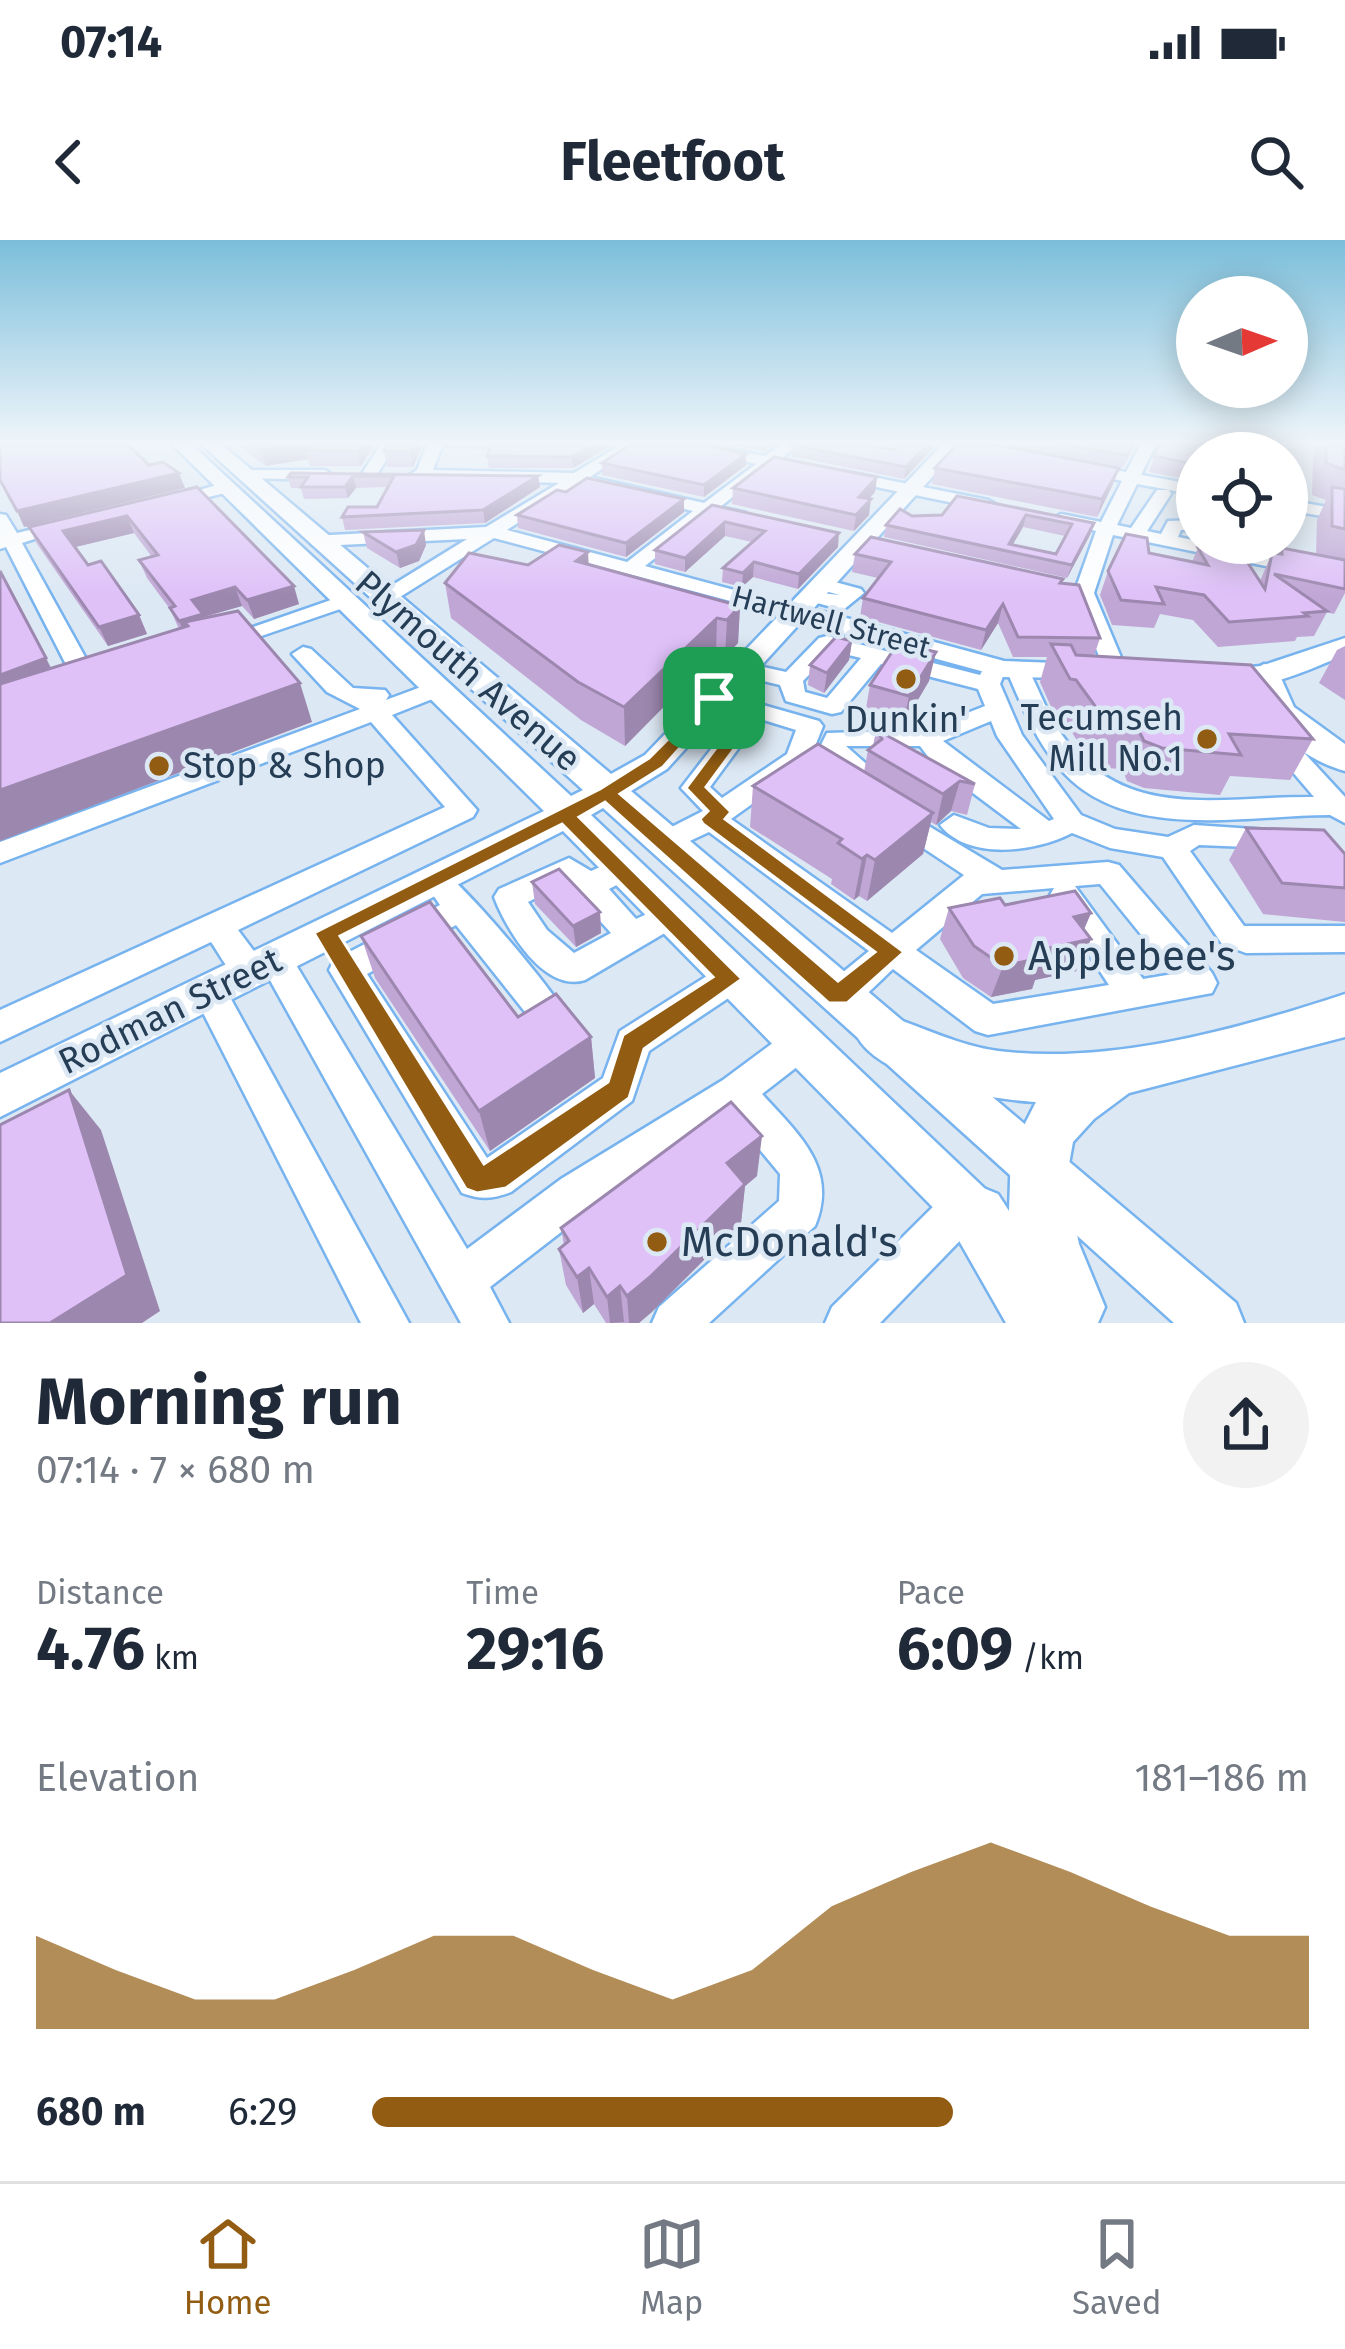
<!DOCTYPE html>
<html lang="en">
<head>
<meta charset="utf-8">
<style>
	:root { --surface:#fff; --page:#f2f2f3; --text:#1f2937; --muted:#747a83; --line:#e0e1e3; --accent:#925d12 }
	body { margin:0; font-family:"Fira Sans",sans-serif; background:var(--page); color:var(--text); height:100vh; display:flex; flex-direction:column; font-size:45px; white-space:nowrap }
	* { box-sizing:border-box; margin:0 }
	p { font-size:39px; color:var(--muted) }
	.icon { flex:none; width:66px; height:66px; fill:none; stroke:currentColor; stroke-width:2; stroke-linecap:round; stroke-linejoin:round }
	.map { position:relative; height:1083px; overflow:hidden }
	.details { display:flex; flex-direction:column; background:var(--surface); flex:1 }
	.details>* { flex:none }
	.needle { width:78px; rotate:88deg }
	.fabs { position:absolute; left:1176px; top:36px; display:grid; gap:24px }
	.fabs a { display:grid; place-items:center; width:132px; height:132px; border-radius:50%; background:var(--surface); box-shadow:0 6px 30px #0003; font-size:60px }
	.pin { position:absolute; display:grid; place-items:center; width:102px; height:102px; color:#fff; margin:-51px; border-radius:24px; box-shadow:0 6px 18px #0006 }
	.round { display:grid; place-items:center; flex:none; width:126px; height:126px; border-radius:63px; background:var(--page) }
	.overview { display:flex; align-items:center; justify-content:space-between; height:204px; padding:0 36px }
	h1 { font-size:66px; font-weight:700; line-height:90px }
	.figures { display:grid; grid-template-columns:repeat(3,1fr); gap:18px; height:204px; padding:12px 36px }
	.figures div { display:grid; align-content:center }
	.figures b { font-size:60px; font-weight:700 }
	.figures small { font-size:33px; font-weight:400 }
	.figures p { font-size:33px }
	.chart { height:336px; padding:24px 36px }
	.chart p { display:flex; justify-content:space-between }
	.chart svg { width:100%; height:216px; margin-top:12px; fill:var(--accent); opacity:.7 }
	ul { padding:0 36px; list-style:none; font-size:39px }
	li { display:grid; grid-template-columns:192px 144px 1fr; align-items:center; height:90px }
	li i { height:30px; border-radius:15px; background:var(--accent) }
	.status { display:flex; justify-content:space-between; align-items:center; height:84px; padding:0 60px; background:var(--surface); direction:ltr }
	.status svg { height:33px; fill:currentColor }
	header { display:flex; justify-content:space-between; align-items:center; height:156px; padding:0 36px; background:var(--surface); font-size:54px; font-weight:700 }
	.tab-bar { display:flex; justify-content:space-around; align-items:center; height:168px; border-top:3px solid var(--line); background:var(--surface); font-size:33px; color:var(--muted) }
	.tab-bar a { display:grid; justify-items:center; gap:6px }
	.tab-bar .selected { color:var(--accent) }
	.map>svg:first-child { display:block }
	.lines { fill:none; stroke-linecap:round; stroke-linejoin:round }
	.minor-casing { stroke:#77b3ee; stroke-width:5 }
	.major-casing { stroke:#77b3ee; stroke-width:5 }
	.highway-casing { stroke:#77b3ee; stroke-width:5 }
	.minor { fill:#fff; fill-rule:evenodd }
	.major { fill:#fff; fill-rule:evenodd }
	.highway { fill:#fff; fill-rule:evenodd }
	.wall { fill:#c0a6d5; fill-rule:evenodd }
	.shaded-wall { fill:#9c87ae }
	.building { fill:#dfc1f8; stroke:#9c87ae; stroke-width:3; fill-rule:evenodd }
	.route { fill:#925d12; stroke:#fff; stroke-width:3; fill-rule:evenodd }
	.poi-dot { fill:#925d12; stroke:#dce8f4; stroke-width:4.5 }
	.labels { text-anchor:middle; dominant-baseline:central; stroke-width:9; stroke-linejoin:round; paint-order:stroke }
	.far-street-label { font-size:30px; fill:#253e56; stroke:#dce8f4 }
	.street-label { font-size:36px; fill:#253e56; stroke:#dce8f4 }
	.poi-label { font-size:36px; fill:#253e56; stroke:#dce8f4; text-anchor:end }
	.near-poi-label { font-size:42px; fill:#253e56; stroke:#dce8f4; text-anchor:start }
</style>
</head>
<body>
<div class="status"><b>07:14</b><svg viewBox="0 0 49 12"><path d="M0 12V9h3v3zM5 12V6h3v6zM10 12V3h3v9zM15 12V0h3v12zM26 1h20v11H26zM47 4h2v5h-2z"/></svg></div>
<header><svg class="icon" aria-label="back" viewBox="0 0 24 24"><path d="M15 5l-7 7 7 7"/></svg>Fleetfoot<svg class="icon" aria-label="search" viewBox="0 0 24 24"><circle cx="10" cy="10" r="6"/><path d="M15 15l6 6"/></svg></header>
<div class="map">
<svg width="1345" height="1083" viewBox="0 0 1345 1083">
	<rect width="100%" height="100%" fill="#dce8f4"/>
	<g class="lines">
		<defs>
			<g id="minor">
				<polygon points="381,204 396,204 375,238 363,238 361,235"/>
				<path d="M427 204H443L433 230 574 233 622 204H639L590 237 704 263 756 224 675 204H702L765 216 782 204H798L781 219 811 226V232L771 227 720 267 746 273V281L710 275 645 326 801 368 804 372 794 378 494 298 392 362H378V354L467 299 318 306 311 304V296L486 287 559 243 411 238 409 235 417 230ZM579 244 693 271 627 322 507 290Z"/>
				<polygon points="1141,204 1156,204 1141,235 1197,245 1197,255 1137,244 1117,285 1131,288 1157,250 1169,250 1171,254 1147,291 1161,294 1168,281 1197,280 1197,290 1181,290 1178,297 1345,330 1345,342 1113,295 1094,353 1128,434 1116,441 1108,439 1074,353 1096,291 1052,279 1061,274 1101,282 1122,241 1074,229 1082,224 1126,232"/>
				<polygon points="245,230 325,230 333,235 325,240 239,238 237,235"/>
				<polygon points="843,231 988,260 997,265 988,270 837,239 835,236"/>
				<polygon points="227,242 235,247 233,251 167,267 158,262"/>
				<polygon points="1287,260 1345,270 1345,280 1287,270"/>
				<polygon points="0,274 6,275 17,293 66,281 75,286 22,303 100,444 96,449 80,449 76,444 6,307 0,309"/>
				<polygon points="820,338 861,349 864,353 843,370 802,359 802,351 840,355 813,348 813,340"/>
				<polygon points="348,354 355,356 355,364 229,407 213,407 210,402"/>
				<path d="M827 396 980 435 986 424 994 422 1005 429 1017 422 1025 424C1038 445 1045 470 1059 491 1124 584 1216 556 1314 557L1262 496 1275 488 1284 491 1345 557V583L1330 575C1247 575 1128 602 1064 533 1036 503 1022 466 1006 429L1000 444 1022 495 1081 575 1115 589 1168 597 1194 585 1285 591 1290 598 1285 605 1275 608 1199 605 1190 611 1244 686H1345V712L1246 713 1222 704 1163 617 1110 608 1072 593C1036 612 968 621 940 585L954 575 989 588 1021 589 933 523 920 506H846L872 529 859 537 850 535 819 509 827 493 924 490 985 466 978 449 881 424 841 472 832 474 786 461 780 445 733 434 729 429 741 422 786 432 819 398ZM832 411 861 418 827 458 805 452 803 441ZM991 481 997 496 1054 579 1049 581 943 501Z"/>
				<path d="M303 407 311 409 353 448 385 450 389 455 386 460 429 444H445L449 449 445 454 392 475 477 570 473 577 238 690 259 718 263 710 275 706 287 710 467 1009 561 939 723 840 785 794 798 789 811 794 816 805 811 816 762 854C798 894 839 928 815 986L709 1083H652L659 1067 779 961 780 934 732 876 591 969 490 1047 509 1083H461L266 733 262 741C235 749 225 722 211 702L0 802V770L445 567 371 482 0 623V602L360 469 327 452 292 414Z"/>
				<path d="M714 451 819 481 823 486 808 524 731 579 892 693 964 635 890 586 886 579 890 572 900 569 1002 630 1108 622 1119 625 1212 733 1217 743 1212 753 988 795 975 791 893 729C874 746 852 775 826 766L821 756 826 746 869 711 709 592 664 613 654 610 649 603 654 596 703 571 681 548 739 473 706 463 702 458 706 453ZM760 479 796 490 787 514 722 558 710 547ZM1100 644 1173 734 1143 739 1075 646ZM1054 648 1050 655 1055 663 1109 745 993 764 916 710 982 654Z"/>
				<path d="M569 618 591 631 621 618 632 621 636 629 632 637 609 649 636 679 669 664 680 668 685 676 680 684 585 740C544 753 506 689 494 657L499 649ZM566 643 611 693 574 713 547 690 528 662Z"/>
				<path d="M437 628C456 634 555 752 567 776L561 787 549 791 537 787 456 685 367 734 487 918 603 838 620 791 718 729 730 725 742 729 747 739 742 749 649 811 632 861 511 952C493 959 480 960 462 953L329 730 334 720 440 665 422 639 426 631Z"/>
				<polygon points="209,737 221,741 409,1083 361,1083 192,751 197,741"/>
				<polygon points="965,944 980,950 986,965 980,980 880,1083 825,1083 832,1067 950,950"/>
			</g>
			<g id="major">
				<polygon points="172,204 191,204 571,556 583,550 201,204 221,204 611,534 645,515 943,204 962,204 813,369 1004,421 1084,424 1098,432 1094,438 1003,437 801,382 667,529 631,551 1236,1063 1244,1083 1174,1083 603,568 591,575 1001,964 1009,982 1001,1000 983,1008 965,1000 563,591 0,877 0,833 544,571"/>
				<path d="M1345 398V415C1315 426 1250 461 1224 435L1228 429 1261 426Z"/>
			</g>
			<g id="highway">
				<path d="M1264 424 1276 427 1294 467 1345 504V531C1301 519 1255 481 1247 434Z"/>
				<path d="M1345 754V797L1129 853 1094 879 1073 902 1066 941 1079 1004 1105 1067 1098 1083H1006L945 976 954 954 976 945 998 954 1009 971 1011 911 1036 862C990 860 878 839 857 796L865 780 883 774C922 787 957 805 998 811 1110 825 1239 789 1345 754Z"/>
			</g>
		</defs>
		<use href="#minor" class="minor-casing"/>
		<use href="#major" class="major-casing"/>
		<use href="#highway" class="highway-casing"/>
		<use href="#minor" class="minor"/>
		<use href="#major" class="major"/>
		<use href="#highway" class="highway"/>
	</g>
	<g class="wall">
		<polygon points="237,204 375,204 361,226 310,226 308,219 266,226"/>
		<polygon points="423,204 413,227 387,227 384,211"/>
		<polygon points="444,204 614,204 573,228 489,228 487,216 490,210 445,208"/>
		<polygon points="725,204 775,204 765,211"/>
		<polygon points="884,204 934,204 933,208 904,239 791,216 792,205 893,210 896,207"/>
		<polygon points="957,204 1136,204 1123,227 1032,211 1113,244 1097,277 932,244 935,228"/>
		<polygon points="1159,204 1197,213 1197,241 1149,232"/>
		<polygon points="1318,204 1345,204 1345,353 1334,374 1327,372 1314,396 1297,397 1295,401 1218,407 1193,380 1160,374 1154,388 1112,385 1100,355 1108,331 1149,313 1192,322 1198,308 1260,341 1272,313 1280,313 1282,308 1316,315 1317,280 1326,260 1312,255 1313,216"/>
		<polygon points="602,223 746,225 704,257 602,235"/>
		<polygon points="538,236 540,247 485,283 345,290 342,277 377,267 387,247 356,248 348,258 304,259 301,248 291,248 288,237"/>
		<polygon points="877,237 875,252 869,259 869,275 854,291 732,264 733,248"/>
		<polygon points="197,247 299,364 254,379 242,366 204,377 312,482 51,428 179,389 170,369 147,338 139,320 152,317 134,293 75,307 88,325 139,375 147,394 108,406 37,304 29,287"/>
		<polygon points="566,252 684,259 684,272 626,317 518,288 517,275"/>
		<path d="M957 256 1094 283 1090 295 1067 338 884 297 886 285 912 276 942 275ZM1023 287 1065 296 1056 314 1013 304Z"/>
		<polygon points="712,265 838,307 798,349 753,337 742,347 722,342 723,328 752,302 725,296 685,332 655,324 655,310"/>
		<polygon points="1197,277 1197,296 1189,295 1195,278"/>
		<polygon points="363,292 426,305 419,321 400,328 367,308"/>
		<polygon points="1232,303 1268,303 1265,310"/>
		<polygon points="855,314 1061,343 1100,398 1094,416 1313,499 1290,540 1230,536 1220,555 1144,548 1127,541 1122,529 1103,528 1088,517 1063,479 1056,478 1040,442 1047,417 1013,417 998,383 981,410 860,377 863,358 878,338 852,332"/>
		<polygon points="528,325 589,325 740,366 738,403 725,417 716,414 625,506 581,480 451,378 445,343"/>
		<polygon points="852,401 849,420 824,453 808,445 810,425"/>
		<polygon points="1345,406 1345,460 1319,443 1337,410"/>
		<polygon points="929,441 903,485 865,474 870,445"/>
		<polygon points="876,491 975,544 967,575 951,571 936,585 931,582 923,614 867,661 859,656 854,660 831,644 832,639 750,587 753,546 864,532 868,510 873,506"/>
		<polygon points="1246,588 1345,614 1345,682 1263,674 1229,620"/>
		<polygon points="532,642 600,672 601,693 576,707 535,664"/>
		<polygon points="1005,665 1091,673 1084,690 1091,699 1077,731 1035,740 1032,749 991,757 963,738 940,699 949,668"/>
		<polygon points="361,696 518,777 591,797 595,838 490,911 375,738"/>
		<polygon points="757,936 745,946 741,983 639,1083 606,1083 594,1064 583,1073 566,1045 559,1009 564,1005 561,988"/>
	</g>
	<g class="shaded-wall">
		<polygon points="303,204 313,204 306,210 308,219 266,226 261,210"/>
		<polygon points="362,204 375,204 361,226 357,211"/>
		<polygon points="414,204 423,204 413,227 410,211"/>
		<polygon points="594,204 614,204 573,228 572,217"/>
		<polygon points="928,204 934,204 933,208 904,239 906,227"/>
		<polygon points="746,214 746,225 704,257 704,245"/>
		<polygon points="1119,228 1113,244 1097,277 1102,259"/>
		<polygon points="179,233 185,248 24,287 17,271"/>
		<polygon points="353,236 356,248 348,258 345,247"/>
		<polygon points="538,236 540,247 485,283 483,270"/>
		<polygon points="877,237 875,252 857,272 859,257"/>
		<polygon points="684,259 684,272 626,317 626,303"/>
		<polygon points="871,259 869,275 854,291 856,275"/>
		<polygon points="1026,275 1023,287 1009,311 1009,304"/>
		<polygon points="127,276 134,293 71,308 63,291"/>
		<polygon points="725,282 725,296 685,332 685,318"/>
		<polygon points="1094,283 1090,295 1067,338 1072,325"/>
		<polygon points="424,290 426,305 419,321 400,328 396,312"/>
		<polygon points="839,293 838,307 798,349 799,334"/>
		<polygon points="588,312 590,347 576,321"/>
		<polygon points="754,322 753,337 742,347 743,333"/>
		<polygon points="294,346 299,364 254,379 247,360"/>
		<polygon points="235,347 242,366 185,382 192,398 187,400 179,381 192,360"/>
		<polygon points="1003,364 998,383 981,410 986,390"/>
		<polygon points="740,366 738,403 725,417 727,380"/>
		<polygon points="139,375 147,394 108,406 99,387"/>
		<polygon points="717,378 716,414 625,506 624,467"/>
		<polygon points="852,401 849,420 824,453 827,433"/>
		<polygon points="936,412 929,441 903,485 909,456"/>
		<polygon points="46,418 55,436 0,457 0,435"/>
		<polygon points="300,443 312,482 0,601 0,550"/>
		<polygon points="960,541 951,571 936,585 943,554"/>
		<polygon points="933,573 923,614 867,661 875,620"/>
		<polygon points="867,615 859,656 854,660 862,619"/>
		<polygon points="600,672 601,693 576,707 573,686"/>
		<polygon points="1091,673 1078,702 1091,699 1077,731 1035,740 1032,749 991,757 1003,726 1040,710 1074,677"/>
		<polygon points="591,797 595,838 490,911 479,871"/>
		<polygon points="69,850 101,890 160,1071 142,1083 50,1083"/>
		<polygon points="762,896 757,936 745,946 741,983 652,1072 639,1083 629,1083 627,1056 727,923"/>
		<polygon points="589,1028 594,1064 583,1073 577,1037"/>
		<polygon points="620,1046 624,1082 610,1083 607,1057"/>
	</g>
	<g class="building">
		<polygon points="0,204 127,204 149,225 163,222 179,233 17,271 0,240"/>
		<polygon points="253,204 303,204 261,210"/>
		<polygon points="311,204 362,204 357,211 306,210"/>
		<polygon points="388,204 414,204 410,211 384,211"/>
		<polygon points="492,204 594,204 572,217 487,216"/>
		<polygon points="631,204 703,204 746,214 704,245 602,223"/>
		<polygon points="793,204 867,204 893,210 900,204 928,204 906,227 792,205"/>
		<polygon points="957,204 993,204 1119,228 1102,259 935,228"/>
		<polygon points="1058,204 1133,204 1127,215"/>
		<polygon points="1159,204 1281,204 1280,213 1197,213 1197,225 1154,216"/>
		<polygon points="1326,204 1345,204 1345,230 1326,223"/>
		<polygon points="774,217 877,237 859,257 871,259 856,275 733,248"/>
		<polygon points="291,233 538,236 483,270 342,277 348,267 377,267 394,236 353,236 345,247 301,247 308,237 288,237"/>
		<polygon points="587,238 684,259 626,303 517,275 557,250 566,252"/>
		<polygon points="197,247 294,346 247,360 235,347 192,360 203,374 179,381 170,368 175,366 139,320 158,315 127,276 63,291 88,325 101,321 139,375 99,387 29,287"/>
		<polygon points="1332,247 1345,249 1345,289 1332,286"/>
		<path d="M957 256 1094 283 1072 325 886 285 900 269 912 276 942 275ZM1026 275 1072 284 1056 314 1009 304Z"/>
		<polygon points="712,265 839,293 799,334 754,322 743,333 723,328 765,291 725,282 685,318 655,310"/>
		<polygon points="424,290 416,305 396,312 363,292"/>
		<polygon points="1126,294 1147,298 1149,313 1208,325 1198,308 1240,311 1265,349 1272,313 1282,314 1282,308 1345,320 1345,349 1274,334 1327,371 1304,373 1308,376 1229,382 1204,355 1156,347 1164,364 1121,360 1108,331"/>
		<polygon points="871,297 1063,339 1060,343 1079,345 1100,398 1018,397 1003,364 986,390 863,358 891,322 855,314"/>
		<polygon points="559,305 588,312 576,321 740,366 727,380 717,378 624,467 578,442 445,343 469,313 528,325"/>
		<polygon points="0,331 46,418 0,435"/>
		<polygon points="238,371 300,443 0,550 0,444 188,386 185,382"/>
		<polygon points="836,397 852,401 827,433 810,425"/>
		<polygon points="898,403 936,412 909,456 870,445"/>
		<polygon points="1051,404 1071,405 1076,415 1251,425 1313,499 1229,494 1241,515 1162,508 1144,501 1138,489 1118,488 1103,477 1076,440 1070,439"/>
		<polygon points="877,490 975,544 960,541 943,554 868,510 882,499"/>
		<polygon points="818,504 933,573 875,620 867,615 862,619 838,603 842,599 753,546"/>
		<polygon points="1246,588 1324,590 1345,614 1345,648 1282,643"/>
		<polygon points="559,629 600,672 573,686 532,642"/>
		<polygon points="1075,651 1091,673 1074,677 1091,699 1040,710 1045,717 1003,726 974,706 949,668 1000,658 1005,665"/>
		<polygon points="430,662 518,777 556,754 591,797 479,871 361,696"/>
		<polygon points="69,850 127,1035 50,1083 0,1083 0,885"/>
		<polygon points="731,862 762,896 727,923 745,944 650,1037 627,1056 620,1046 607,1057 589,1028 577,1037 559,1009 569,1001 561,988"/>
	</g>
	<linearGradient id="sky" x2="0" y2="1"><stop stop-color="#7bbeda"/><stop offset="0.57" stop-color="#eff5fa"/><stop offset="1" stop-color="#eff5fa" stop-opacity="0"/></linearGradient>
	<rect width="1345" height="355" fill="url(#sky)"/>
	<path class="route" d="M714 453 763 470 706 547 731 572 725 579 904 712 847 763H829L605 562 579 577 742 739 644 809 629 858 506 948 477 953 466 949 314 693 600 549 649 518ZM718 465 743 472 686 548 708 571 700 579 703 584 875 712 838 741 620 554 663 527ZM562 584 713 737 623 795 608 842 484 924 340 696Z"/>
	<g class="poi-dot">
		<circle cx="906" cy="439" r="12"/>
		<circle cx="1207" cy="499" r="12"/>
		<circle cx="159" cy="526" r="12"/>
		<circle cx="1004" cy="716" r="12"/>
		<circle cx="657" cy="1002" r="12"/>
	</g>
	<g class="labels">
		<g class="far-street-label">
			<text transform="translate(831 382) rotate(15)">Hartwell Street</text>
		</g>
		<g class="street-label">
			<text transform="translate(468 431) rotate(41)">Plymouth Avenue</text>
			<text transform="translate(170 771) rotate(-26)">Rodman Street</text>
		</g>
		<g class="poi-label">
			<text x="1183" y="478">Tecumseh<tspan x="1183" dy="41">Mill No.1</tspan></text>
			<text x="906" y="480" text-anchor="middle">Dunkin'</text>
			<text x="183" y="526" text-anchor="start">Stop &amp; Shop</text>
		</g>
		<g class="near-poi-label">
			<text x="1028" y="716">Applebee's</text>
			<text x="681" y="1002">McDonald's</text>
		</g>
	</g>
</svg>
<div class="fabs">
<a><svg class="needle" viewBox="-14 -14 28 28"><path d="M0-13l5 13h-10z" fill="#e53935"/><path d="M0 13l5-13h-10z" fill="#747a83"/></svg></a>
<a><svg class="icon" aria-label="locate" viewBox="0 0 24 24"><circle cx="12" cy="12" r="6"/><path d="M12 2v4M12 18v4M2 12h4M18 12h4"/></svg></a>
</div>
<div class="pin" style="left:714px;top:458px;background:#1e9e55"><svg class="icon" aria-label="arrive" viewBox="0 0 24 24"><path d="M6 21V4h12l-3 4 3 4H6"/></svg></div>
</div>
<section class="details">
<div class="overview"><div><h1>Morning run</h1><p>07:14 · 7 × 680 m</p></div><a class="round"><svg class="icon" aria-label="share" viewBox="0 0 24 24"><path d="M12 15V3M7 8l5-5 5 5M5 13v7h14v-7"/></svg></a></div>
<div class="figures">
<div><p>Distance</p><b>4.76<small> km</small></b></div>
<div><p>Time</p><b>29:16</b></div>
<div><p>Pace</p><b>6:09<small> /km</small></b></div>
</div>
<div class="chart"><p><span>Elevation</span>181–186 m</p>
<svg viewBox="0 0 160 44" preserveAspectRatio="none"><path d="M0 44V25L10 32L20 38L30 38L40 32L50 25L60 25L70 32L80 38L90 32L100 19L110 12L120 6L130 12L140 19L150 25L160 25V44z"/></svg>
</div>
<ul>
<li><b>680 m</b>6:29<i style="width:62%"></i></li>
</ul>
</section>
<nav class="tab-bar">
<a class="selected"><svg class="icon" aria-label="home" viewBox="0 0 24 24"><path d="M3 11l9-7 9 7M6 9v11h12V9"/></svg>Home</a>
<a><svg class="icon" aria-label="map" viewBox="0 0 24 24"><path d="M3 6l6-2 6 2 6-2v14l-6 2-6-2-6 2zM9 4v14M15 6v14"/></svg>Map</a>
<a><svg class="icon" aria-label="saved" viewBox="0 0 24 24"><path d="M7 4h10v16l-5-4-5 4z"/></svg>Saved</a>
</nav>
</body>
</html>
